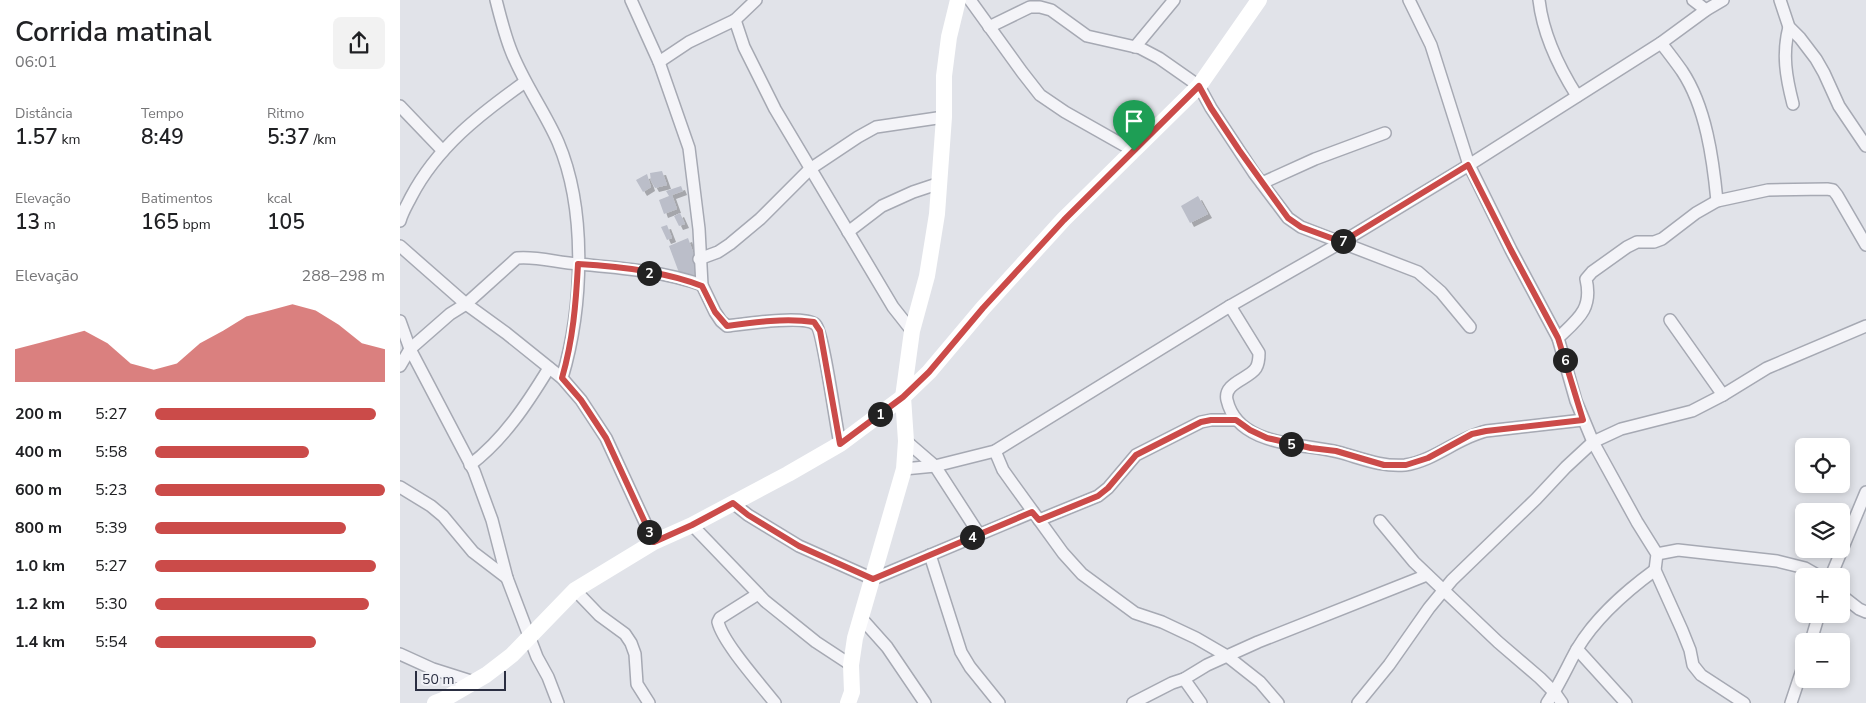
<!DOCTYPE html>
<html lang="pt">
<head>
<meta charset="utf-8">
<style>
	:root { --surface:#fff; --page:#f2f2f2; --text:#202124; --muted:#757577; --accent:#cb4b49 }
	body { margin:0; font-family:"Nunito Sans",sans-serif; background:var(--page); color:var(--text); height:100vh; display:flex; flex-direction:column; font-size:19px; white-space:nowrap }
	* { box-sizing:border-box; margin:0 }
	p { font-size:16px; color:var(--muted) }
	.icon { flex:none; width:28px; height:28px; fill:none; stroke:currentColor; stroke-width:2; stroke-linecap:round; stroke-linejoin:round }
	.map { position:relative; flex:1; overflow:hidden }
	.panel { display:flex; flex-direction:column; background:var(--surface); width:400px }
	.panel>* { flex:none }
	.tools { position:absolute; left:1395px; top:438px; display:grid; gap:10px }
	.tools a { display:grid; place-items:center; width:55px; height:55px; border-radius:8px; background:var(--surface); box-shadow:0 2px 8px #0003; font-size:25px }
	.scale { position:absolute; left:15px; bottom:12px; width:91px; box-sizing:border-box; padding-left:5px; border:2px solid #2a2e41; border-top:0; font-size:14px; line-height:18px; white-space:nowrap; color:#2a2e41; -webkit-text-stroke:4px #f1f2f7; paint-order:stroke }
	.pin { position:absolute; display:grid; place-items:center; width:42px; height:42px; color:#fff; margin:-51px -21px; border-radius:50% 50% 50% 0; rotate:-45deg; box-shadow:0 0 5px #0007 }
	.pin .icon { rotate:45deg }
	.km { position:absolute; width:25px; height:25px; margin:-12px; border-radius:50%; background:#222; color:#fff; font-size:14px; line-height:25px; text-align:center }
	.round { display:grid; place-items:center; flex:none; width:52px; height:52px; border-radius:8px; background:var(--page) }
	.head { display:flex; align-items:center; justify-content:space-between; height:85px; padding:0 15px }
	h1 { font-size:28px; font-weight:600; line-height:38px }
	.stats { display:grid; grid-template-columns:repeat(3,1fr); gap:8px; height:85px; padding:5px 15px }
	.stats div { display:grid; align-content:center }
	.stats b { font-size:21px; font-weight:600 }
	.stats small { font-size:14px; font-weight:400 }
	.stats p { font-size:14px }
	.chart { height:140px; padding:10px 15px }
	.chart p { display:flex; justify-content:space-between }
	.chart svg { width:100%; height:90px; margin-top:5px; fill:var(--accent); opacity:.7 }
	ul { padding:0 15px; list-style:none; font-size:16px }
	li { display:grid; grid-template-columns:80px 60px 1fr; align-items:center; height:38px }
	li i { height:12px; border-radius:6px; background:var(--accent) }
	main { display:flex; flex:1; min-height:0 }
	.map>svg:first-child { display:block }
	.building { fill:#bbbec9; filter:url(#shadow) }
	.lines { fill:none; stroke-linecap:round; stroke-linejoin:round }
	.street-casing { stroke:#a6a9b3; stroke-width:14 }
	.street { stroke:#f4f4f8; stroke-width:11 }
	.secondary { stroke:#fff; stroke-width:16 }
	.route-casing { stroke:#fff; stroke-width:10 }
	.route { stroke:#cb4b49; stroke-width:6 }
</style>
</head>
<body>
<main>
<section class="panel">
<div class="head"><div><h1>Corrida matinal</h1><p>06:01</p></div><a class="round"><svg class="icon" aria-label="share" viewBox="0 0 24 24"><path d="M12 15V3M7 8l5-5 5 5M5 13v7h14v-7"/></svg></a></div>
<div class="stats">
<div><p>Distância</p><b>1.57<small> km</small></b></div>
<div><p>Tempo</p><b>8:49</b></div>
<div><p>Ritmo</p><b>5:37<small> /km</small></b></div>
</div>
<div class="stats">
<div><p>Elevação</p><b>13<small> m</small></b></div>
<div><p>Batimentos</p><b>165<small> bpm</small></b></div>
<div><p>kcal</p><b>105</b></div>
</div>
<div class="chart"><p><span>Elevação</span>288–298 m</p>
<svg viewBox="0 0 160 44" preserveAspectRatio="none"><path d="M0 44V28L10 25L20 22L30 19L40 25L50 35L60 38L70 35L80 25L90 19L100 12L110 9L120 6L130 9L140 16L150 25L160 28V44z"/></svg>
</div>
<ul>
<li><b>200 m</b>5:27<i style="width:96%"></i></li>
<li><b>400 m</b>5:58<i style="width:67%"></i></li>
<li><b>600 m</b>5:23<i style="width:100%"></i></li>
<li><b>800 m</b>5:39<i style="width:83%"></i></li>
<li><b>1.0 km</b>5:27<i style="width:96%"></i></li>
<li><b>1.2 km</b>5:30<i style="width:93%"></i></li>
<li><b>1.4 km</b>5:54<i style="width:70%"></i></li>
</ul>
</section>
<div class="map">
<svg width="1466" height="703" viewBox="0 0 1466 703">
	<defs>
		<filter id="shadow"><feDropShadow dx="4" dy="4" stdDeviation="0" flood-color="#0004"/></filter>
	</defs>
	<rect width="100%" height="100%" fill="#e1e3e9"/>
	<g class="building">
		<polygon points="262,171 267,185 255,188 251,181 250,173"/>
		<polygon points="247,174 251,187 243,192 236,180"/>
		<polygon points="281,186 283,191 272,195 277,209 264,214 259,200 269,196 266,191"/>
		<polygon points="798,196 808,214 790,223 781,206"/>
		<polygon points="280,213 285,224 279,226 274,216"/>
		<polygon points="267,225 272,238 267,240 261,227"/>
		<polygon points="288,238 293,252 295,252 295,274 281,278 269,246"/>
	</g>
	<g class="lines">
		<defs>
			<g id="street">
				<path d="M96 0C100 16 104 32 110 48 122 81 144 110 158 142 187 210 183 308 162 378"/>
				<path d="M231 0 259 62 289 148 299 229 302 285 315 312 321 321 327 326C344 324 402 315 415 324 423 329 436 427 440 444"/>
				<polyline points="570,0 622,72 640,95 665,112 734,151"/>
				<polyline points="1009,0 1031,45 1069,165 1111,250 1158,338 1176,401 1193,442 1237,522 1257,554 1255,570 1282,630 1290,650 1293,665 1301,675 1344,703"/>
				<path d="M1139 0C1143 35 1158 66 1177 96"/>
				<polyline points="1293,0 1306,10"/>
				<polyline points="1380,0 1389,27 1400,38 1416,59 1424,73 1439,106 1466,146"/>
				<polyline points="335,20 344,47 375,109 493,307 512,331"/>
				<polyline points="589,27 630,7 640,7 651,10 687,36 740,48 759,58 799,86 811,108 854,173 888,218 901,227 1018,272 1041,292 1070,327"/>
				<path d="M1389 27C1382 54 1386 77 1393 104"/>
				<path d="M1261 43C1268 52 1275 61 1282 71 1306 107 1313 159 1317 201"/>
				<polyline points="735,47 774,0"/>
				<polyline points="259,62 289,42 335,20 356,0"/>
				<polyline points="0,106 43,151"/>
				<polyline points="862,183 915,159 985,133"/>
				<path d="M0 221C2 213 7 205 11 197 37 147 80 114 125 82"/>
				<polyline points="448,232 482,206 513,192 540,183"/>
				<polyline points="0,246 66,304 106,333 162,378 181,400 206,438 254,542"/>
				<polyline points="299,259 318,252 330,244 360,219 410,169 458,137 476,127 544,117"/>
				<path d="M830 306 859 353C859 358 859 363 856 368 849 379 823 383 827 400 838 447 902 443 938 452 961 458 981 467 1005 465 1034 461 1057 438 1086 431L1183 420"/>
				<polyline points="1270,320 1323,395"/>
				<polyline points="0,321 10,349 74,471 92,520 107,578 137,657 148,677 158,703"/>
				<path d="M1158 338C1178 319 1193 309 1186 279L1192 272 1227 247 1237 242H1254L1262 239 1296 213 1317 201 1368 190 1427 189 1433 190 1437 195 1466 245"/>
				<path d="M0 366 10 349 50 314 66 304 117 258C138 256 158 263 179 264 220 268 263 271 302 285"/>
				<polyline points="506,441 535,466 579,534"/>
				<polyline points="595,451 603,470 613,484 663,553 682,574 735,613 762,622 796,638 827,656 860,682 878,703"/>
				<path d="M70 465C104 439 127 404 149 368"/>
				<polyline points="504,469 535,466 595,451 830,306 942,242 1069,165 1261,43 1306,10 1323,0"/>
				<polyline points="0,487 31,506 43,516 73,552 107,578"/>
				<polyline points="333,503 348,515 399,546 473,579 633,512"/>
				<polyline points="639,520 698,496 708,488 736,455 801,422 811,420 836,420"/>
				<polyline points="980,521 1014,562 1098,642 1140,678 1155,693 1162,703"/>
				<polyline points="292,525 365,601 416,642 451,665"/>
				<polyline points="1257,554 1278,550 1377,561 1405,568 1419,576"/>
				<polyline points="530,555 561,652 570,667 599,703"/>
				<polyline points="1431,576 1466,492"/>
				<polyline points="175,590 199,615 225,634 231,643 235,654 237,684 249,703"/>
				<path d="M358 594 320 618 318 622C323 643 361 685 375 703"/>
				<polyline points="1441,595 1459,609 1466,612"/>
				<polyline points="462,619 487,647 525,703"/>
				<polyline points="1411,641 1419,614"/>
				<polyline points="1177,649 1226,703"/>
				<polyline points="0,654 33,669 74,682"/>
				<polyline points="784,679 801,703"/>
				<polyline points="733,703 772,683 784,679 807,665 858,642 1027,575"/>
				<polyline points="958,703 989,665 1029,608 1052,580 1136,499 1166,467 1193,442 1221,429 1292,411 1323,395 1367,368 1466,326"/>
				<path d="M1147 703C1159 686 1167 667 1177 649 1196 617 1225 592 1255 570"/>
				<polyline points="1391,703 1404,664"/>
			</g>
		</defs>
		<use href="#street" class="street-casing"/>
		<use href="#street" class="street"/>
		<g class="secondary">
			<polyline points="35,703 43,700 86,675 112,655 175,590 254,542 292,525 388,474 440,444 503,397 529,372 583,308 664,219 799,86 859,0"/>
			<polyline points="448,703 452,692 451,665 455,638 504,469 506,441 503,397 512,331 527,276 537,214 544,117 544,76 549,37 558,0"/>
		</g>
	</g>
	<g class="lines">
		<defs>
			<path id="route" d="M799 86 811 108 839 150 888 218 901 227 942 242 1068 165 1111 250 1158 338 1183 420 1086 431 1072 434 1028 458 1006 465H984L936 451 911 448 867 438 850 430 836 420H811L801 422 736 455 708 488 698 496 639 520 632 512 473 579 399 546 348 515 333 503 292 525 254 542 206 438 181 400 162 378C173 340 176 303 178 264 216 266 266 272 302 286L315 312 327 326C356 322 385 318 414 322L420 331 440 444 503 397 529 372 583 308 664 220Z"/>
		</defs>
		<use href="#route" class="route-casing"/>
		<use href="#route" class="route"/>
	</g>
</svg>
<div class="tools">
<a><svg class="icon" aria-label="locate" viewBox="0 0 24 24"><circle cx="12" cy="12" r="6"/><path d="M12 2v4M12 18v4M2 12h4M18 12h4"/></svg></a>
<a><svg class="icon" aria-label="layers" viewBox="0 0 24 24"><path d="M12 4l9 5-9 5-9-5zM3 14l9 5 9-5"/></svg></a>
<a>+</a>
<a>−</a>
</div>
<div class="scale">50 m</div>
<div class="pin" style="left:734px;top:151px;background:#1e9e55"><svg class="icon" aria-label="arrive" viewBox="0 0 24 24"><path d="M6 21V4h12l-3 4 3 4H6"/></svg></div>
<b class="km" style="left:480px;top:414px">1</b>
<b class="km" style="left:249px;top:273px">2</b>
<b class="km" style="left:249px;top:532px">3</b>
<b class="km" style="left:572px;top:537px">4</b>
<b class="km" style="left:891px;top:444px">5</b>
<b class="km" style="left:1165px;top:360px">6</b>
<b class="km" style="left:943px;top:241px">7</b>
</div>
</main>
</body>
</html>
